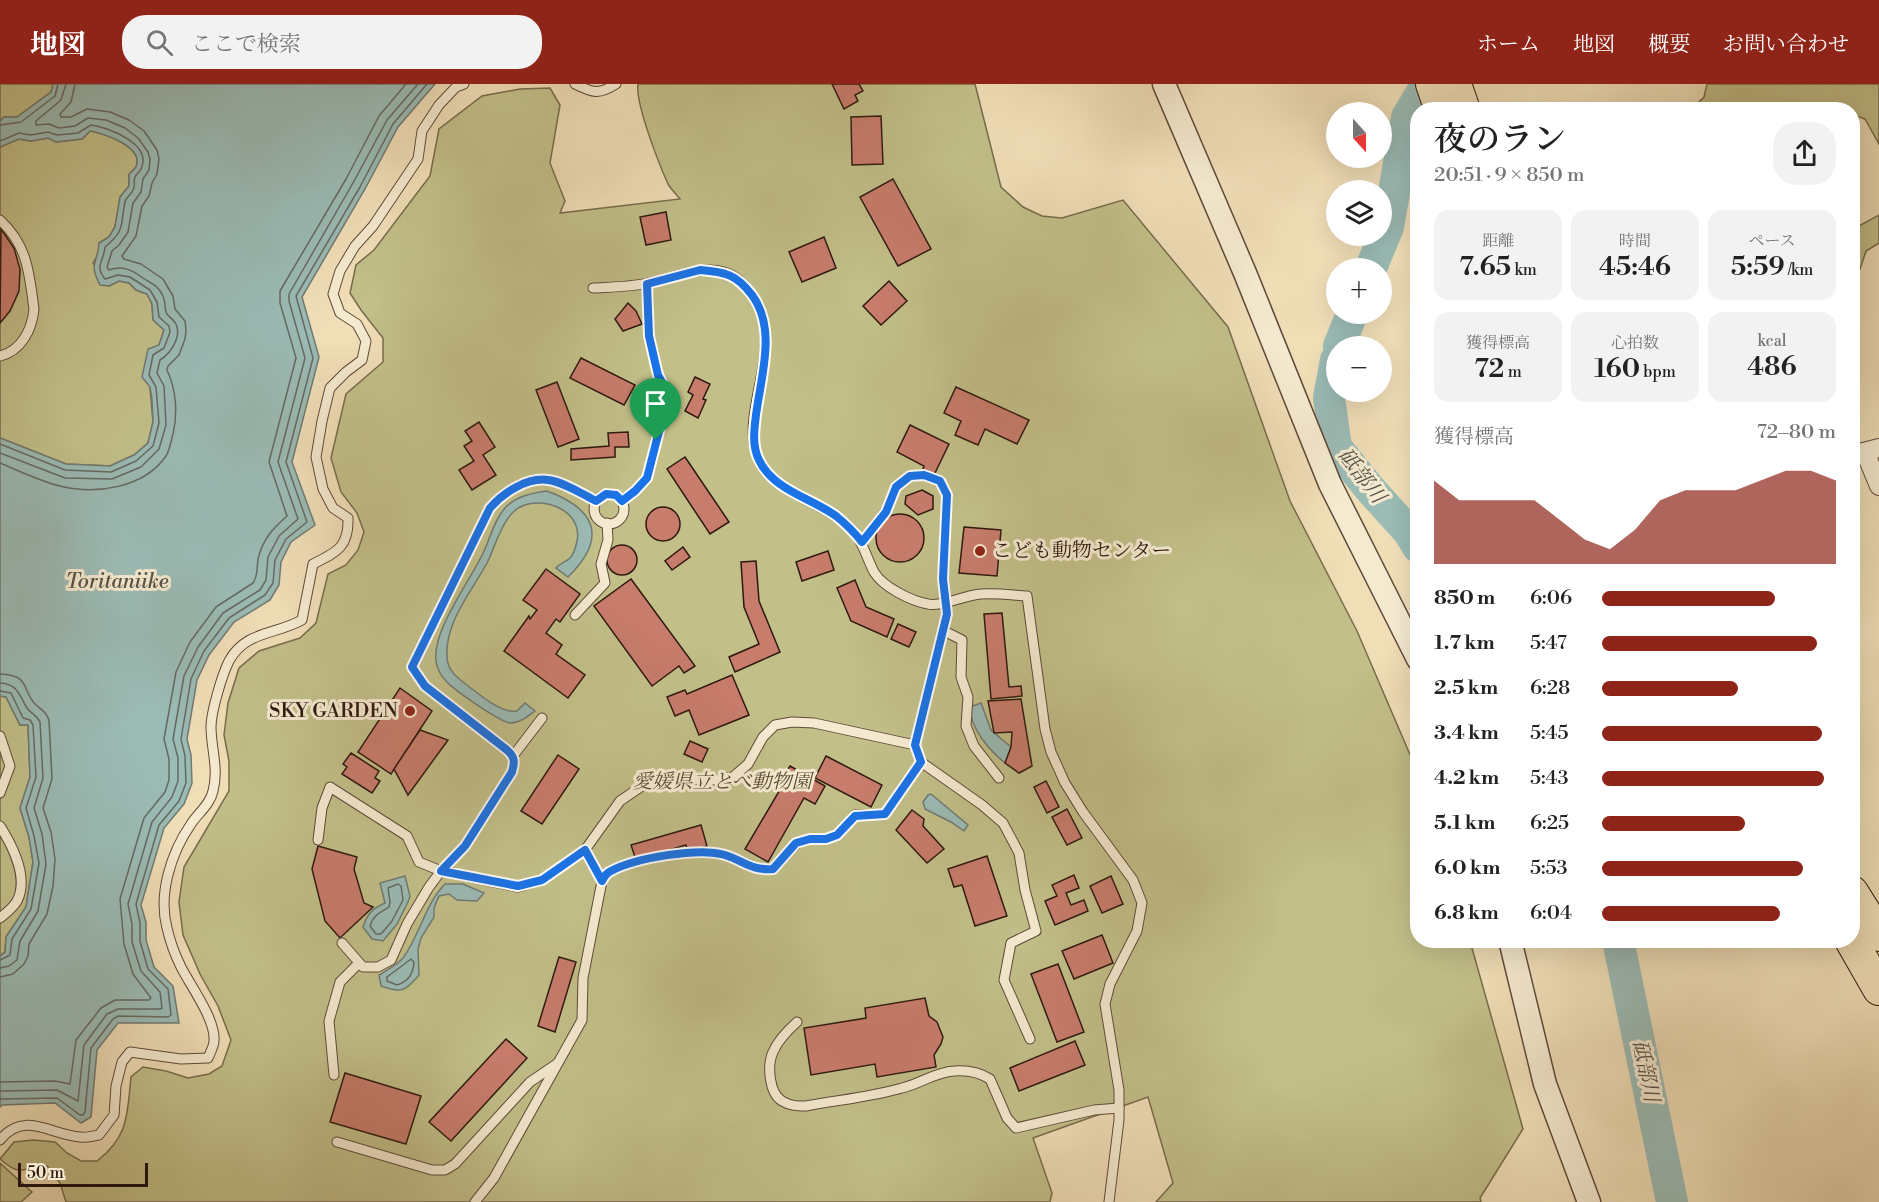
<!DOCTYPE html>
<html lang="ja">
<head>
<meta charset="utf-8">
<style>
	:root { --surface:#fff; --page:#f2f2f2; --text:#222; --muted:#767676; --accent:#8f2418 }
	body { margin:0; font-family:"Libre Bodoni","Noto Serif JP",serif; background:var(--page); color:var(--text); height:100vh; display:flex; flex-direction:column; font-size:22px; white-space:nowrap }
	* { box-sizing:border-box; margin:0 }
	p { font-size:20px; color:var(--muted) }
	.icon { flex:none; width:33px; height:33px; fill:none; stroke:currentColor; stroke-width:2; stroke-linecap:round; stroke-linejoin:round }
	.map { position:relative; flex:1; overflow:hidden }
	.sheet { position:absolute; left:1410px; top:18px; width:450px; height:846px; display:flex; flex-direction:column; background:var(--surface); border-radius:24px; box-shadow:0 6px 24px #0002 }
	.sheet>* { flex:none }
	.needle { width:39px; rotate:159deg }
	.controls { position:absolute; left:1326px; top:18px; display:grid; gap:12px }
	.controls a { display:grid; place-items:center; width:66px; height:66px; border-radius:50%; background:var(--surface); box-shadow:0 6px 24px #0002; font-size:30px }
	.scale { position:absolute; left:18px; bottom:15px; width:130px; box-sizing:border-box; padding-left:6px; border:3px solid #2f190f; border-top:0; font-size:16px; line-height:21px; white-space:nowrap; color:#2f190f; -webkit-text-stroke:4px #f5ead0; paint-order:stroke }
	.pin { position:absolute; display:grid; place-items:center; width:51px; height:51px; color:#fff; margin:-62px -26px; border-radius:50% 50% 50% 0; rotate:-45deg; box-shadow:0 0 6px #0007 }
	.pin .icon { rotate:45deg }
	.round { display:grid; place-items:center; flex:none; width:63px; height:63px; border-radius:24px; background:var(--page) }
	.head { display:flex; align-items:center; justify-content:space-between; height:102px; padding:0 24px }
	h1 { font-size:33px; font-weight:600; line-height:45px }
	.figures { display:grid; grid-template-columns:repeat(3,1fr); gap:9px; height:102px; padding:6px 24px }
	.figures div { display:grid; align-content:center; border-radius:15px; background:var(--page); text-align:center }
	.figures b { font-size:26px; font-weight:600 }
	.figures small { font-size:16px; font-weight:400 }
	.figures p { font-size:16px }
	.chart { height:168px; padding:12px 24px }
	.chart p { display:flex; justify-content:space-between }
	.chart svg { width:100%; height:108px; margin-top:6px; fill:var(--accent); opacity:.7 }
	ul { padding:0 24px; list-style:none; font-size:20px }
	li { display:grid; grid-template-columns:96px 72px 1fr; align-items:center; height:45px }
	li i { height:15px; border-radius:8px; background:var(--accent) }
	header { display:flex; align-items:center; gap:36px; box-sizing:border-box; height:84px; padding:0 30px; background:var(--accent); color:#fff }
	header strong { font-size:28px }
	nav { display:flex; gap:33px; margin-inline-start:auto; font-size:21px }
	.search { width:420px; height:54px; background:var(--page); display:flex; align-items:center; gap:15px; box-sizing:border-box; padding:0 21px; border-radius:24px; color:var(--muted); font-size:22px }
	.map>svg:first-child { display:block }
	.green { fill:#c2bf89; stroke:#786c4c; stroke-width:1.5 }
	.water { fill:#9bbbb5; stroke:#707a73; stroke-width:1.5 }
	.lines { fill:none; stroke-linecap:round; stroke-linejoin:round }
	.shore { stroke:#656a62; stroke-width:1.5 }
	.river { stroke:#9bbbb5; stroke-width:32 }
	.building { fill:#c87c6c; stroke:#2f190f; stroke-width:1.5 }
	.service-casing { stroke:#5f4a39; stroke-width:11 }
	.minor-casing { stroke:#5f4a39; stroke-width:20 }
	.tertiary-casing { stroke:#5f4a39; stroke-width:25 }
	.trunk-casing { stroke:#2f190f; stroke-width:34 }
	.service { stroke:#f5ead0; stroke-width:9 }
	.minor { stroke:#f5ead0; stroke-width:18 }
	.tertiary { stroke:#f5ead0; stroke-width:22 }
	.trunk { stroke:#f0deb7; stroke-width:32 }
	.route-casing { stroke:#fff; stroke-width:12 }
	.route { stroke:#1a73e8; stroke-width:8 }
	.poi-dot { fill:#8f2418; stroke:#f5ead0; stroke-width:2 }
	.labels { text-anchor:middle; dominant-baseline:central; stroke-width:6; stroke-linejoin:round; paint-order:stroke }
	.poi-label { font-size:20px; fill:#2f190f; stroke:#f5ead0; text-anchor:start }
	.park-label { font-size:20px; font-style:italic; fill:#5b4b34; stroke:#f5ead0 }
	.water-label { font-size:21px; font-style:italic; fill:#555249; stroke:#f5ead0 }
</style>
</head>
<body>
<header>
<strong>地図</strong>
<div class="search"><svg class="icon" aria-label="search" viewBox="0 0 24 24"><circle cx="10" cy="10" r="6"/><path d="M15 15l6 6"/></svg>ここで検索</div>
<nav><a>ホーム</a><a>地図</a><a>概要</a><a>お問い合わせ</a></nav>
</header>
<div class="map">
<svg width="1879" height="1118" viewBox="0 0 1879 1118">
	<rect width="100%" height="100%" fill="#f0deb7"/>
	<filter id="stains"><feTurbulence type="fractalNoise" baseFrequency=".00333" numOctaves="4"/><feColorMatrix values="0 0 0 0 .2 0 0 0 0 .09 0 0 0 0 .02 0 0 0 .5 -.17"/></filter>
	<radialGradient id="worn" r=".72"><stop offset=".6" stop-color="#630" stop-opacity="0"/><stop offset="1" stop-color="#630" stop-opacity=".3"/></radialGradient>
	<g class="green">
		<polygon points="0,0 53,0 51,8 17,33 4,33 0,37"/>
		<path d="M638 0H975L1001 103 1023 123 1042 132 1062 134 1123 116 1228 243 1290 417 1357 547 1411 673 1417 691 1418 856 1470 857 1523 1045 1480 1114 1481 1118H1156L1173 1099 1148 1013 1033 1054 1052 1109 1050 1118H66L60 1099 47 1082C22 1082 23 1095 0 1075L14 1058 33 1056 55 1058 67 1069 81 1077H97C129 1052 127 1031 131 993L143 983 166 987 188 994 209 990 222 982 231 956 218 922 200 890 183 851 179 818 184 783 229 707V677L224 651 228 619 239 584 259 567 300 554 316 539 328 490 346 481 358 466 364 448 357 429 341 408 331 374 346 310 383 278V254L361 226 350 209 356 181 374 166 430 92 439 45 482 12 520 5 550 4 560 21 550 79 565 117 560 129 680 115C676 110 671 105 668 100 659 80 635 19 638 0Z"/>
		<polygon points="1707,0 1879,0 1879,60 1865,35 1853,31 1852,26 1692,25 1704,13"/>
		<path d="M90 47C103 49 145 63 136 83 134 86 131 88 129 90V102L120 113 115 143 109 153 99 159V169L93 179 109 202 119 197 129 199 136 206 147 210 152 220 153 236 164 246 159 261 150 304 153 338 148 359 134 371 110 382 66 380 0 354V63L19 55 31 57 48 54 56 58 82 55Z"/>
		<polygon points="1879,131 1879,159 1866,167 1860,185 1853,191 1853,141 1859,142"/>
		<polygon points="0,612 6,613 20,641 28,641 30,693 20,724 29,753 33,778 26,823 6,853 5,868 0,872"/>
		<polygon points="0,1079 32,1108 21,1118 0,1118"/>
	</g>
	<g class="water">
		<path d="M53 0H435L398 43 365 105 302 213 319 273 292 378 315 441 291 458 281 478 279 501 270 516 234 538 209 571 197 596 187 655 191 671 192 699 184 720 164 744 141 821 146 838V856L154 883 173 902 179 939H118L97 966 91 1033 81 1039 55 1019 2 1021 0 1023V872L5 868 6 853 26 823 33 778 29 753 20 724 30 693 28 641H20L6 613 0 612V354L66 380 110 382 134 371 148 359 153 338 152 315 150 303 142 293 148 265 159 261 164 246 153 236 152 220 147 210 136 206 129 199 119 197 109 202 100 201C88 178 98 180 99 159L109 153 115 143 120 113 129 102V90C131 88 134 86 136 83 145 63 103 49 90 47L82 55 56 58 48 54 31 57 19 55 0 63V37L4 33H17L51 8Z"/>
		<path d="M547 407C596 425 608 454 568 493L556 484C560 479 566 478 570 474 574 470 576 462 577 457 583 427 544 411 520 423 503 432 496 460 488 477 473 506 445 537 447 572 447 584 454 591 463 598 477 608 500 630 517 627L525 619 535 627C527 633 521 638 511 639 501 639 454 606 446 597 441 592 437 584 436 577 432 545 472 495 485 465 491 451 495 435 505 424 516 412 532 409 547 407Z"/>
		<path d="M981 619 991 646 1011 663 1005 679C989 666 970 644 970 623Z"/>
		<polygon points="931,710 968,741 964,747 951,738 925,725 923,718 928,711"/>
		<path d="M405 792 410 812 408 818 397 840 383 857 372 855 363 843C367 830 373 824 385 819L380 799Z"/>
		<path d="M445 800H463L484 809 477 817 457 816 449 810 439 812 434 824V833L421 854 418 865 419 891C405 908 401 909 381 902L379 891C387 886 397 881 403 874 420 851 425 820 445 800Z"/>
	</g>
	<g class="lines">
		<g class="shore">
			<polyline points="0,41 21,38 55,12 58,0"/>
			<path d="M0 57 19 49 31 51 48 48 57 51 78 49 91 41C108 43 153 60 141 85 140 88 136 90 135 93 133 97 136 102 133 106 131 111 126 113 125 118 120 141 126 146 105 163 104 178 94 181 105 195L118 191 130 193 150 206 157 218 159 233 169 242 170 248 164 264 153 271 149 291 156 303 159 339 153 362 136 377 111 388 65 386 0 360"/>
			<path d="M0 369 65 394 112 395 141 383 159 365 166 341 164 302 157 289 160 276C170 270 182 253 176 240 174 236 170 234 167 230 164 225 166 218 163 212 158 201 152 200 143 194 132 186 123 181 109 186L107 183 112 167 119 161 128 148 133 119 141 108 143 95 149 86 150 75 148 68 138 54 125 44 106 36 88 34 75 42 59 44 49 40 36 41V37L61 16 66 0"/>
			<path d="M0 379C19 387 40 397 60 402 96 411 144 404 166 372 170 365 171 357 173 350 178 329 176 305 167 286L168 282 179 271 185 255 186 246 185 237 175 225 173 212 163 195 141 180 124 175 122 172 136 152 142 122 149 112 152 99 157 90 159 75 157 66 144 47 129 36 110 28 87 25 71 33H61L60 30 71 18 75 0"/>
			<path d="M0 590C31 591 21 606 36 621 42 626 46 628 49 636L52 695 43 724 51 748 55 775 53 802 47 830 29 860 28 872 24 880 13 890 0 893"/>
			<path d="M0 599C18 600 19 611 27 624 31 630 37 631 40 638L43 694 34 724 42 750 46 780 38 827 20 857 17 876 9 882 0 884"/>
			<polyline points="0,607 11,609 23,634 30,636 33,641 36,693 26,724 34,752 39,779 31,825 12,855 10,871 0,876"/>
			<path d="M398 800 401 802 403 816 392 837 381 850H376L370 842C373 831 380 829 389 823L390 818 388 804Z"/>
			<path d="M411 875 414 878C413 890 409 897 397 901L387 897V893Z"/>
			<path d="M0 998 55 997 70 1000 76 956 101 924 115 916H149L151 914 133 890 124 860 120 815 144 734 165 708 169 696V675L164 655 176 588 190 558 216 523 253 499C259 490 256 481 259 471 265 452 274 444 287 432L269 378 296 274 280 219V207L346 95 379 32 406 0"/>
			<polyline points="0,1007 57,1006 78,1017 84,961 107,930 118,925 160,925 162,924 160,908 141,887 132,858 132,840 128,820 152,738 172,713 178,697 178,674 173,655 184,592 198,563 223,529 260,506 266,496 268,473 279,452 298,435 278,378 305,274 289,217 289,210 353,99 387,36 418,0"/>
			<polyline points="0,1015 57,1014 80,1031 83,1031 85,1028 91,964 113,935 118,932 168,933 171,931 168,905 148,885 140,857 140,839 136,820 159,741 179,717 186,699 185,672 181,655 191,595 204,567 229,534 265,511 273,499 275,476 286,455 307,438 286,378 313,274 296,212 360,103 393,40 427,0"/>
		</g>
		<g class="river">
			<polyline points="1371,184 1388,143 1407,33 1427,0"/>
			<polyline points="1339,262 1352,230"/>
			<polyline points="1336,276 1329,314 1336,363 1370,405 1409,448 1418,463"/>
			<polyline points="1618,856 1672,1118"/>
		</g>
	</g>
	<g class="building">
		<polygon points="832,0 859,0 863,7 855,11 858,17 844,25"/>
		<polygon points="881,32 883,80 852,81 851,33"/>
		<polygon points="893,95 931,165 898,182 860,113"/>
		<polygon points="666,128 671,156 646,161 640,133"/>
		<polygon points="1,145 14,164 20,185 19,207 10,227 0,239"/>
		<polygon points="824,153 836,184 802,198 789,168"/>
		<polygon points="889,197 907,217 881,241 863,222"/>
		<polygon points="628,219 636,227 642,240 623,247 615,235"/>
		<polygon points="581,274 635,301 624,321 570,294"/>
		<polygon points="695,293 710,300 703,315 706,316 698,334 685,327 693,311 688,308"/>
		<polygon points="557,298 579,355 558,363 536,306"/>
		<polygon points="956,303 1029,336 1017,360 985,345 978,361 955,351 961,337 944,329"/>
		<polygon points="479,338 495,363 483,371 496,391 472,406 459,386 474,377 464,362 472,357 465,347"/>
		<polygon points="910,341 949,360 934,391 923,385 924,382 897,368"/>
		<polygon points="628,348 629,363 615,363 615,373 571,376 571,365 609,362 608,349"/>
		<polygon points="685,373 729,438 710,450 667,385"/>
		<polygon points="922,406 933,412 933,425 918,431 905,420 906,412"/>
		<circle cx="663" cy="440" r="17"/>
		<circle cx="900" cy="454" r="24"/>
		<polygon points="964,443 1001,446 997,492 959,489"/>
		<circle cx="622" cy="476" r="15"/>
		<polygon points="683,463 690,473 672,486 665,477"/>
		<polygon points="828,467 834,486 802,497 796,478"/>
		<polygon points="756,477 759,517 780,568 735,588 729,573 759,560 744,523 741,478"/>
		<polygon points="546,485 580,510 560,538 556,535 546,549 562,561 556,570 585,591 568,614 504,567 529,532 530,535 537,526 523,516"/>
		<polygon points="631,495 695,582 684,589 679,582 652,602 594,522"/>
		<polygon points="855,496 866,523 894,535 887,553 851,537 837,504"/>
		<polygon points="1002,529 1009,603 1021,602 1022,612 991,615 984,530"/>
		<polygon points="898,540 916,548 909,563 891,555"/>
		<polygon points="732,591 749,631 699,651 689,626 675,632 667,613 685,606 687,610"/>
		<polygon points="400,604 432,627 391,690 358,668"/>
		<polygon points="1021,615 1032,682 1019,689 1005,679 1011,663 1012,648 994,649 988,617"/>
		<polygon points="420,646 448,656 408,711 394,685"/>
		<polygon points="690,657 708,665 702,678 684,670"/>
		<polygon points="351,669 379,687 375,694 380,697 372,709 342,690 347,683 343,680"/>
		<polygon points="558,671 579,685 542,740 521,727"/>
		<polygon points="826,672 882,701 871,723 815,694"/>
		<polygon points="790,682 825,702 815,720 804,714 768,778 745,765 781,704 778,702"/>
		<polygon points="1046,697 1059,723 1047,729 1034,703"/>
		<polygon points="1067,725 1082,754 1067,761 1052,733"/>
		<polygon points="912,726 924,735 923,742 944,765 927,779 896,746"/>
		<polygon points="701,741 707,762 688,768 686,761 636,776 631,761"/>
		<polygon points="318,762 357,773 354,785 364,819 373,823 340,854 325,837 312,785"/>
		<polygon points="987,772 1007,832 975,842 962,801 954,803 948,785"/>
		<polygon points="1074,791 1079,804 1066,809 1071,821 1084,816 1088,827 1055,841 1045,817 1057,812 1052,801"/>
		<polygon points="1111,792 1123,820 1102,829 1090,802"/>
		<polygon points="1102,851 1113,879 1074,895 1062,867"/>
		<polygon points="559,873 576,878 555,948 538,942"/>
		<polygon points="1058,880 1084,948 1057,958 1031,890"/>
		<polygon points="925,914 929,932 937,938 943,953 941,960 934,971 936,983 877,993 875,980 811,991 804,944 866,934 865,924"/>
		<polygon points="506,955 527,974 451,1057 429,1038"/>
		<polygon points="1075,957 1085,981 1019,1007 1010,984"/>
		<polygon points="345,989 421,1012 406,1060 330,1038"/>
	</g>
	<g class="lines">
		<defs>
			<g id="service">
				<path d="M575 0C593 9 599 11 616 0"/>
				<path d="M0 136C28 162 29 189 34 225 32 246 21 267 0 272"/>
				<path d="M593 204C611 203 630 203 648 199 672 195 699 181 724 188 735 191 745 201 751 210 789 262 738 324 758 374 774 413 828 417 854 448 864 460 867 475 874 488 883 503 911 517 928 520 941 523 965 511 981 510 996 509 1012 511 1027 512L1045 645 1051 668 1065 699 1083 728 1133 796 1142 819 1137 847 1110 900 1105 920 1119 1006V1036L1109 1118"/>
				<circle cx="609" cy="425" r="15"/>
				<polyline points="622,416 635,407 647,394 665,324 665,304 658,291 649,251 647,200"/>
				<polyline points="575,531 605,499 601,480 608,456 607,439"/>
				<polyline points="944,547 962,556 961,593 968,613 966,642 974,662 999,694"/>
				<polyline points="0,652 10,682 0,709"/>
				<polyline points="513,672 542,634"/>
				<polyline points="921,678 982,721 1003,739 1019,769 1025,806 1036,847 1011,859 1004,896 1030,955"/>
				<path d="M0 742C12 761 29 794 17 817 13 824 6 829 0 834"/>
				<polyline points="318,756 322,724 330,703 407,752 419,778 441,787 429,803 407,840 391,876 378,883 363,883 342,859"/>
				<polyline points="585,766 602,797"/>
				<polyline points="441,787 518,803 542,796 585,766 620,717 642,702 674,691 706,697 733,693 748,680 763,653 775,641 792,638 814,639 915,661 947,530 943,495 947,412 940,397 924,391 910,392 896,403 886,427 862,458"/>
				<path d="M441 787 465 762 512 688C515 678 515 673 507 666L425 602 412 583 490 424C503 409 527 393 548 396 564 398 582 410 596 417"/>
				<path d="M797 938C787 947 778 956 773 968 767 981 769 1009 782 1017 790 1022 798 1022 806 1022 838 1016 871 1013 902 1004 920 1000 935 988 954 987 967 986 979 988 990 995L1007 1034 1016 1044 1094 1026 1119 1024"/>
				<polyline points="334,991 329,937 340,898 359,879"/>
				<path d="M0 1056C24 1026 51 1051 80 1053 86 1054 93 1052 99 1051L114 1031 116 1002 122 978 130 968 181 975 208 974C210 969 214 962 214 957 216 936 190 901 181 883 175 871 170 857 167 844 158 810 171 769 191 740 198 729 210 721 213 707 219 685 211 664 211 643 211 628 222 591 229 577 245 547 275 551 302 536L313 480C337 468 349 463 348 434L333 424 323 405 316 373 322 337 330 304 346 288 362 276 366 257 357 240 340 229 333 210 340 187 355 162 373 142 418 75 422 47 439 21 456 3 464 0"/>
				<polyline points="337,1058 432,1086 445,1086 455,1080 530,998 558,979"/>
				<path d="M475 1118 494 1094 582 936 583 894 602 797C604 793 606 789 611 787 635 774 699 763 725 771 744 777 752 786 773 785L797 759 810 755H826L837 751 855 731 885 730 921 678 915 661"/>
			</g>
			<g id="minor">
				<polyline points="1865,368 1879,402"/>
				<polyline points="1852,371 1879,364"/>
			</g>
			<g id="tertiary">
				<polyline points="1164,0 1245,189 1330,400 1418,575"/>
				<polyline points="1510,856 1545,1000 1589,1118"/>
			</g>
			<g id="trunk">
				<polyline points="1432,0 1441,26"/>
				<polyline points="1455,0 1464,26"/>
				<polyline points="1852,808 1879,851"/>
				<polyline points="1851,856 1879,905"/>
			</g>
		</defs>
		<use href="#service" class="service-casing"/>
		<use href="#minor" class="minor-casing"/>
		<use href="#tertiary" class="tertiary-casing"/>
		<use href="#trunk" class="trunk-casing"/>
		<use href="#service" class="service"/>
		<use href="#minor" class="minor"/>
		<use href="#tertiary" class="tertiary"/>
		<use href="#trunk" class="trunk"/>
	</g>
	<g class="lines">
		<defs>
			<path id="route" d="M700 186C725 188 736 190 752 211 777 245 761 292 756 331 754 346 752 362 759 376 773 406 811 414 836 432 846 440 854 448 862 458L886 428 896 403 910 392 924 391 940 397 947 411 943 495 947 530 915 661 921 678 885 730 855 732 837 751 826 755H810L796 759 773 785C752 787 744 777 725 771 699 763 635 774 611 787 606 789 604 793 602 797L585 766 542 796 518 802 441 787 465 762 512 688C515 678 515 673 507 666L425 602 412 583 490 424C503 409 527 393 548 396 564 398 582 410 596 417L606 410 616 411 622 417 635 407 647 394 665 324V304L658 291 649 252 647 200Z"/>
		</defs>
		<use href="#route" class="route-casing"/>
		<use href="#route" class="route"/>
	</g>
	<g class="poi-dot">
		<circle cx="980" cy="467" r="6"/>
		<circle cx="410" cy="627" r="6"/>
	</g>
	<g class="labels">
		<g class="poi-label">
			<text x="992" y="467">こども動物センター</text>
			<text x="398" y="627" text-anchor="end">SKY GARDEN</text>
		</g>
		<g class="park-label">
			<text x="722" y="698">愛媛県立とべ動物園</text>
		</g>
		<g class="water-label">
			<text transform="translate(1361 392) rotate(52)">砥部川</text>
			<text x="117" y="498">Toritaniike</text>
			<text transform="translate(1645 987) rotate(78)">砥部川</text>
		</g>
	</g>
	<rect width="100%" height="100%" filter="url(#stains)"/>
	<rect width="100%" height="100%" fill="url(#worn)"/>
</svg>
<div class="controls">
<a><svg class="needle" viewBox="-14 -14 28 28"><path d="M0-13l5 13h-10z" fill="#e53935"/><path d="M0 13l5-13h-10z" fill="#767676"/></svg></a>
<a><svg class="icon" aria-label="layers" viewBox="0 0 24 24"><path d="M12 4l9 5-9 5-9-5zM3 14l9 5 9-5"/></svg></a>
<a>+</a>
<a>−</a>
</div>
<div class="scale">50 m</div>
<div class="pin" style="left:656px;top:356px;background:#1e9e55"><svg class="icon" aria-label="arrive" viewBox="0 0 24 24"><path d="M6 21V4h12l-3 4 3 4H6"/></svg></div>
<section class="sheet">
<div class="head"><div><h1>夜のラン</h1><p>20:51 · 9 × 850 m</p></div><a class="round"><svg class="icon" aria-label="share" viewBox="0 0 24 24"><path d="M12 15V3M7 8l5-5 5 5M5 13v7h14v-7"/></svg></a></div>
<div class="figures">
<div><p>距離</p><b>7.65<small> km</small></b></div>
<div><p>時間</p><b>45:46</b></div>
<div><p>ペース</p><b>5:59<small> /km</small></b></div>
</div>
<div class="figures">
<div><p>獲得標高</p><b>72<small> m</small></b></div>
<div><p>心拍数</p><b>160<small> bpm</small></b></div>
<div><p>kcal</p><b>486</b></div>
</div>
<div class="chart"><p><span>獲得標高</span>72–80 m</p>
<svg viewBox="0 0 160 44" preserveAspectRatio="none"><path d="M0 44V10L10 18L20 18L30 18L40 18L50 26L60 34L70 38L80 30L90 18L100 14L110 14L120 14L130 10L140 6L150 6L160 10V44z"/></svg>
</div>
<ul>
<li><b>850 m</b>6:06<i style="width:74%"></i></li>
<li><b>1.7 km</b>5:47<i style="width:92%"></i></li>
<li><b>2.5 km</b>6:28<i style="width:58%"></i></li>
<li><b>3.4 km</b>5:45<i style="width:94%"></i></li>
<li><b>4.2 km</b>5:43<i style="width:95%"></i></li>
<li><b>5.1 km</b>6:25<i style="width:61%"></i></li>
<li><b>6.0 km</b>5:53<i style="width:86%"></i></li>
<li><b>6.8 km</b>6:04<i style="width:76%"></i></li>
</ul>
</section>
</div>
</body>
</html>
